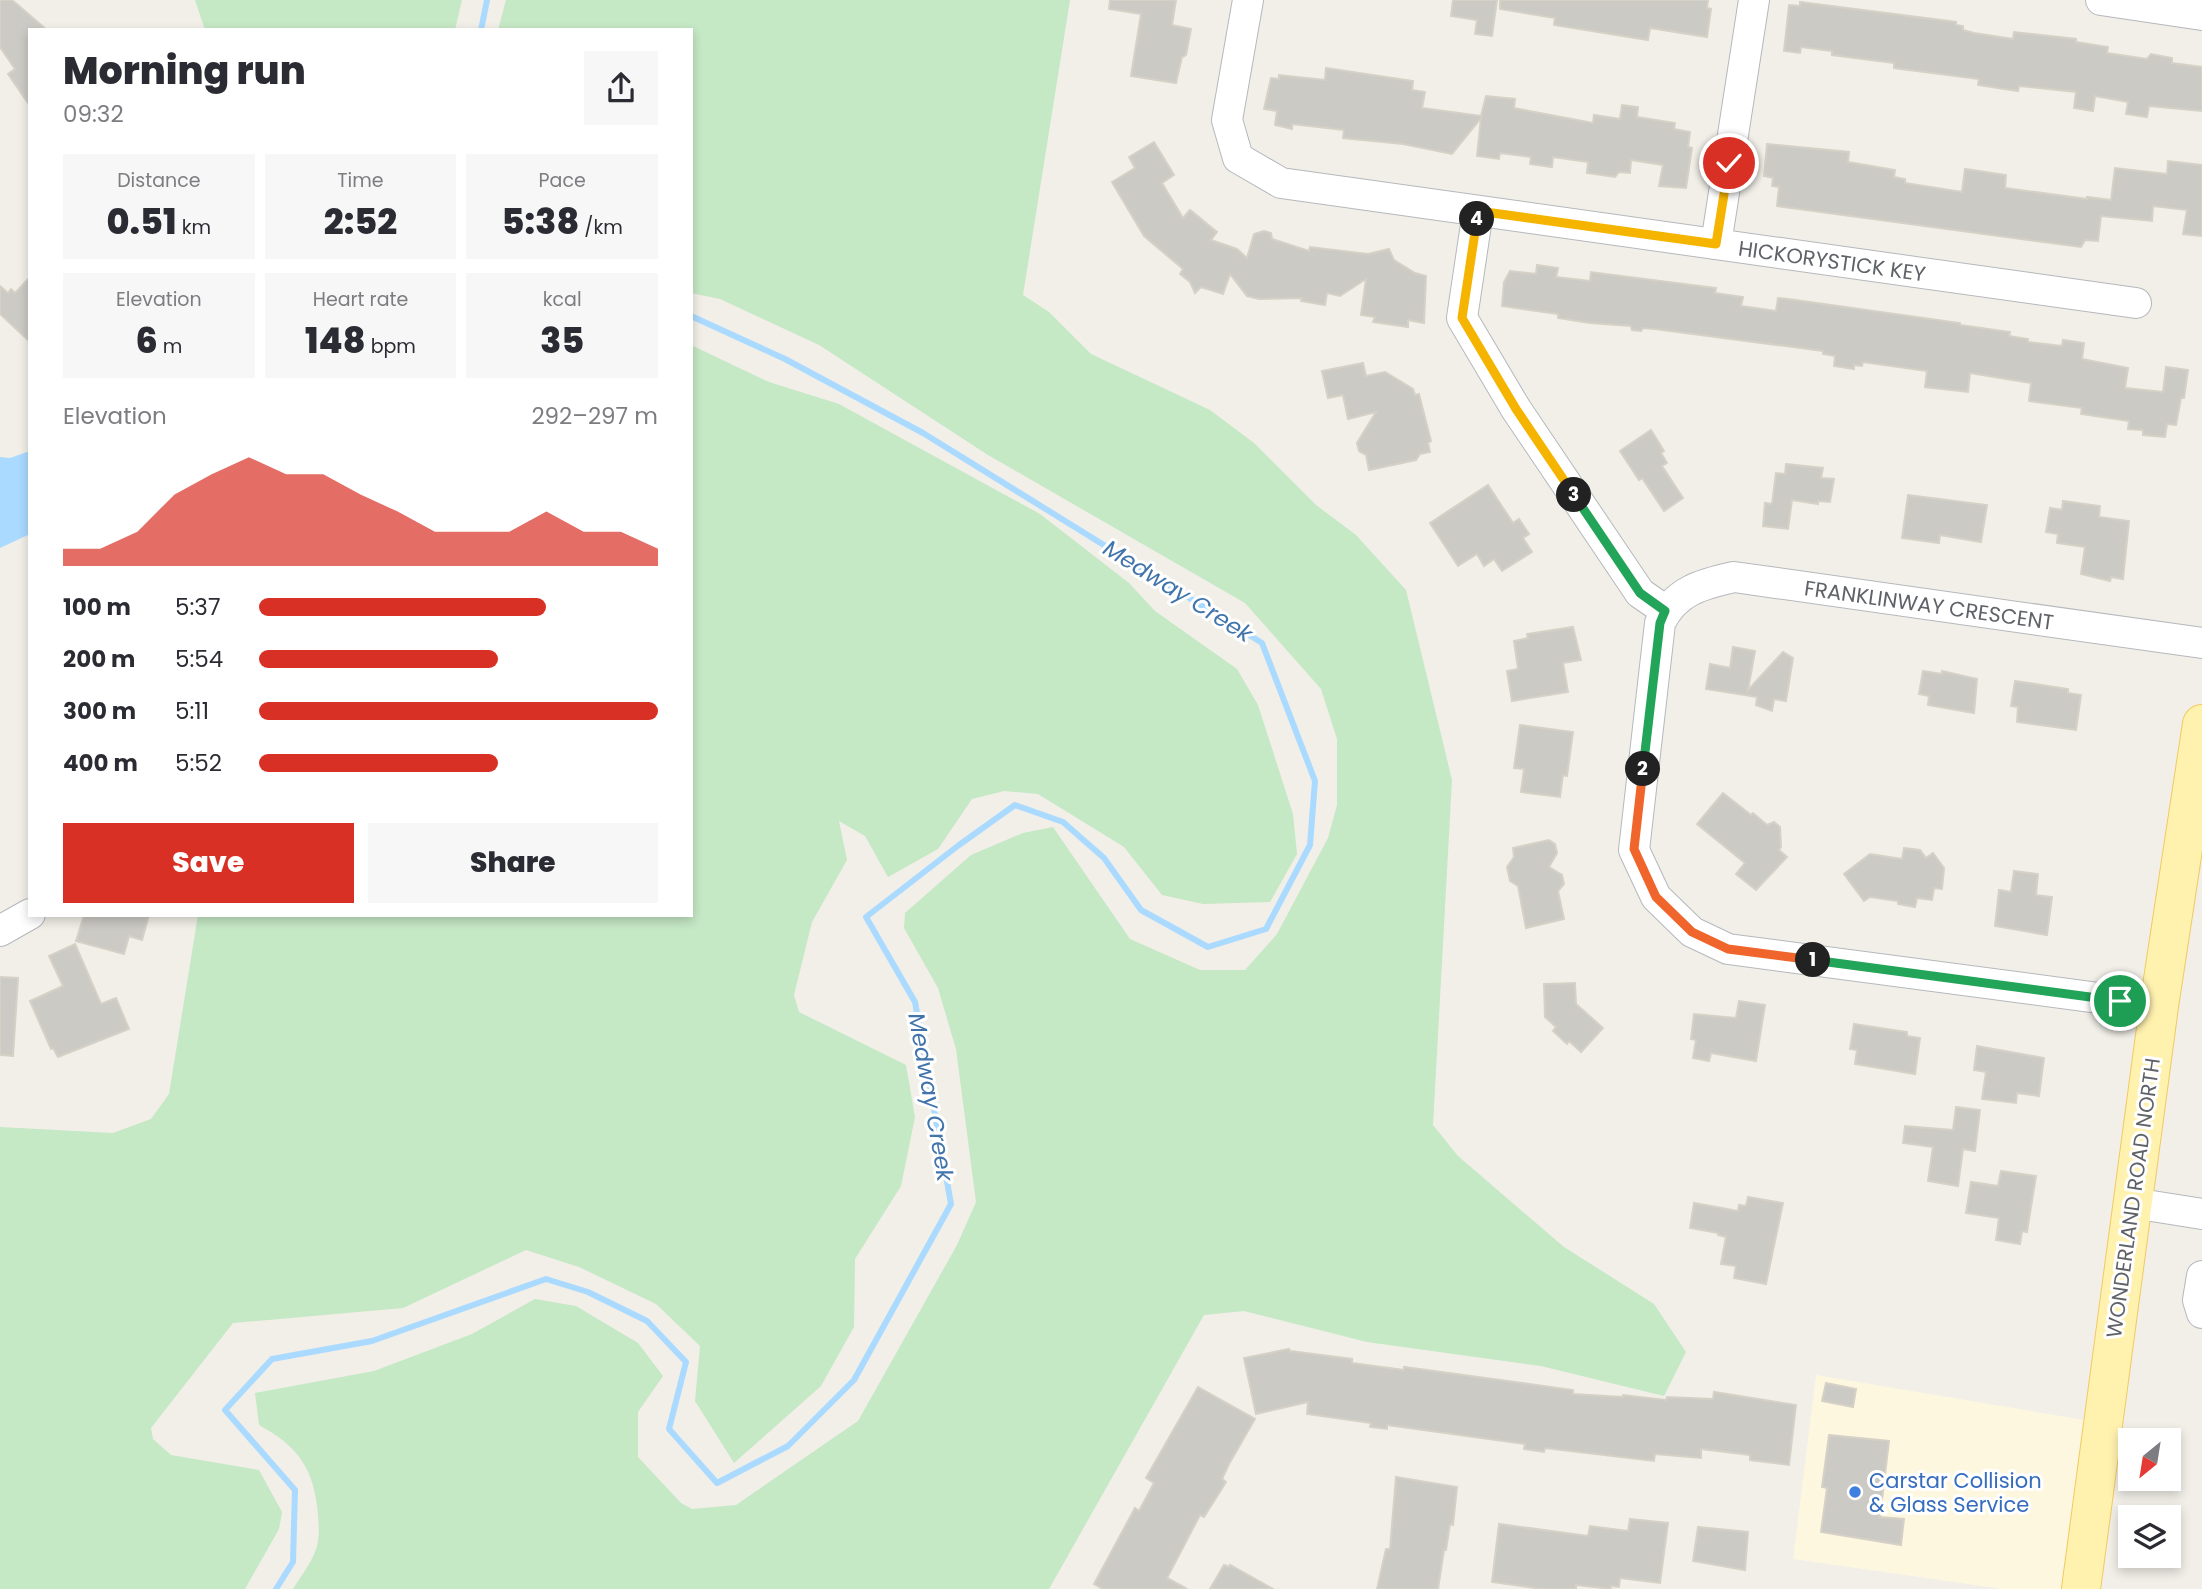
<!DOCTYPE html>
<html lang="en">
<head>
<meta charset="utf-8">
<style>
	:root { --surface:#fff; --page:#f7f7f7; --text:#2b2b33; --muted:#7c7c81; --accent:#d93025 }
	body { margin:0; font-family:Poppins,sans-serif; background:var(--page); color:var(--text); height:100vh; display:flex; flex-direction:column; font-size:26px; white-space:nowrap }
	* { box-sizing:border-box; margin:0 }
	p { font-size:23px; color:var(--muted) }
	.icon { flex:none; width:38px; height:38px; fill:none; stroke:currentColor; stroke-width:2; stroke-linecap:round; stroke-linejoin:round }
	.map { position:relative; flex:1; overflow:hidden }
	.drawer { position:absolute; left:28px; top:28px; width:665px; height:889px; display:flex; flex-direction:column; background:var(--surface); border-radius:0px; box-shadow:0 4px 10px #0003 }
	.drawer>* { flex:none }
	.needle { width:46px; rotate:210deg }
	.fabs { position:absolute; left:2118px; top:1428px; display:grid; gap:14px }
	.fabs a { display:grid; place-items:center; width:63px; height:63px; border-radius:0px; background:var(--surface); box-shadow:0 4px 10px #0003; font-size:35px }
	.pin { position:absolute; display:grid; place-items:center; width:60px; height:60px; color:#fff; margin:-30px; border:4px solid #fff; border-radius:50%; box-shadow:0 2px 7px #0007 }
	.km { position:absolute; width:35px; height:35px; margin:-18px; border-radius:50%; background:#222; color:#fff; font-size:19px; line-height:35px; text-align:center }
	.round { display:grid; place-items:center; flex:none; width:74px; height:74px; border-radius:0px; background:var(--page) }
	.headline { display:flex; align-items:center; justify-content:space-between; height:119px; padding:0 35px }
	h1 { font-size:38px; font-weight:800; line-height:52px }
	.metrics { display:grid; grid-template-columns:repeat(3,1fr); gap:10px; height:119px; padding:7px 35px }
	.metrics div { display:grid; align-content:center; border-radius:0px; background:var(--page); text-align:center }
	.metrics b { font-size:35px; font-weight:800 }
	.metrics small { font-size:19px; font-weight:400 }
	.metrics p { font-size:19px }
	.chart { height:196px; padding:14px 35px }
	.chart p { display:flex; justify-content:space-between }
	.chart svg { width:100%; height:126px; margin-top:7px; fill:var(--accent); opacity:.7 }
	.action { display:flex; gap:14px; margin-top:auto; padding:14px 35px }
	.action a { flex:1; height:80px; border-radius:0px; background:var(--accent); color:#fff; font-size:28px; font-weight:800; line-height:80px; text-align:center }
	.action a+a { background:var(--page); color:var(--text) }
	ul { padding:0 35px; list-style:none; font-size:23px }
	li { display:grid; grid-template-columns:112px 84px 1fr; align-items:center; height:52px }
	li i { height:18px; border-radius:9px; background:var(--accent) }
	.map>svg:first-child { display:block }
	.commercial { fill:#fef7e0 }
	.green { fill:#c5e8c5 }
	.water { fill:#aadaff }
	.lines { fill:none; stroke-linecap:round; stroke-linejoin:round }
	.stream { stroke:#aadaff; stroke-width:6 }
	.building { fill:#cccac5; stroke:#d6d1c6; stroke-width:2 }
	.minor-casing { stroke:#b5b8bc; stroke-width:32 }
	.major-casing { stroke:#f2c960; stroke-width:40 }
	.minor { stroke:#fff; stroke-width:30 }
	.major { stroke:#fff2af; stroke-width:38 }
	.split-1-casing { stroke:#fff; stroke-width:14 }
	.split-2-casing { stroke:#fff; stroke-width:14 }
	.split-3-casing { stroke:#fff; stroke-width:14 }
	.split-4-casing { stroke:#fff; stroke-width:14 }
	.split-5-casing { stroke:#fff; stroke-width:14 }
	.split-1 { stroke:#22a559; stroke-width:9 }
	.split-2 { stroke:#f0652b; stroke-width:9 }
	.split-3 { stroke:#22a559; stroke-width:9 }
	.split-4 { stroke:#f5b400; stroke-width:9 }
	.split-5 { stroke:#f5b400; stroke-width:9 }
	.shop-dot { fill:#3f7fe0; stroke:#fff; stroke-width:2.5 }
	.labels { text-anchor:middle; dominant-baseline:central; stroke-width:6; stroke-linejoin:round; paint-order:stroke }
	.street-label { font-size:21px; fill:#5f6368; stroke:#fff }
	.shop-label { font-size:21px; fill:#366cbe; stroke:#fff; text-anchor:start }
	.water-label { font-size:23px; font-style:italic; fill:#4174aa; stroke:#fff }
</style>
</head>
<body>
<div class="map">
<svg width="2202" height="1589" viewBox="0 0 2202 1589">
	<rect width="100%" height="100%" fill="#f1efe8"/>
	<polygon class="commercial" points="1816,1375 2091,1421 2067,1589 2003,1589 1793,1559"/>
	<g class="green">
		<polygon points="195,0 462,0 455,30 205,30"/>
		<path d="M506 0H1070L1023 295 1049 312 1091 354 1210 410 1254 443 1316 505 1356 535 1406 590 1452 780 1433 1125 1458 1156 1564 1247 1654 1304 1686 1352 1664 1396 1541 1366 1367 1342 1244 1311 1204 1315 1049 1589H293C300 1577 310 1565 315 1552 320 1541 319 1526 318 1514 314 1469 299 1447 259 1425L255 1393 374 1371 472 1334 535 1299 576 1306 638 1343 663 1376 638 1412V1457L681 1503 692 1509 736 1505 858 1421 957 1245 976 1202 956 1049 938 988 904 928 905 913 971 855 1023 833 1053 827 1130 939 1200 970H1245L1277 934 1328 838 1337 805V739L1321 689 1245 603 988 455 819 345 720 299 691 293V30H498Z"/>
		<polygon points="691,345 769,382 839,404 1040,514 1129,583 1155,611 1237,669 1258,705 1293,814 1297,854 1270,902 1203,904 1162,895 1124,847 1038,794 1004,791 972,799 938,849 888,877 865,836 839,821 847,860 812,922 794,995 799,1012 906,1065 915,1117 901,1186 855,1259 854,1327 821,1386 734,1463 695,1401 700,1346 656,1304 579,1267 526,1250 403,1308 233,1323 151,1428 153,1439 171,1455 259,1470 282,1512 279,1529 245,1589 0,1589 0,1127 113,1133 151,1119 169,1094 198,915 691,915"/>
	</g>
	<polygon class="water" points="30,451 30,534 0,548 0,457 10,458"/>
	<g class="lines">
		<g class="stream">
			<polyline points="481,30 487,0"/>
			<polyline points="276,1589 293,1562 295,1490 225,1410 272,1359 372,1341 546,1279 588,1292 647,1321 686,1362 669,1429 717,1483 788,1446 854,1380 951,1204 915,1002 866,917 959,845 1015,805 1063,822 1104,858 1141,910 1208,947 1266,929 1310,845 1315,781 1262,643 923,433 785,359 691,316"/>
		</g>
	</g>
	<g class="building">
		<polygon points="0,0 12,0 47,30 30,30 30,106 8,74 15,69 0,47"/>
		<polygon points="1110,0 1176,0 1172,25 1191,29 1186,55 1182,57 1176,83 1131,76 1141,14 1109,9"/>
		<polygon points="1453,0 1497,0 1492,36 1475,34 1477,20 1451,16"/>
		<polygon points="1500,0 1708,0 1707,8 1711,9 1707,37 1650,28 1648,40 1554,25 1555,18 1500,9"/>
		<polygon points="1800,2 1956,22 1956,25 1963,26 1963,30 1974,33 2013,39 2014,32 2076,39 2076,42 2108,47 2107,53 2147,59 2151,54 2172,58 2172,63 2202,67 2202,111 2149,106 2147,117 2126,114 2128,102 2095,96 2093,111 2074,108 2076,92 2019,86 2018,91 1978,85 1979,79 1894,68 1894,63 1832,55 1832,51 1801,47 1800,53 1784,51 1789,5 1800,6"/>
		<polygon points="1326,68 1413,81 1412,90 1425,92 1422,108 1481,116 1486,96 1515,99 1514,108 1593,123 1594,115 1620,119 1622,105 1638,107 1637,117 1675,123 1674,129 1690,132 1688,147 1692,148 1686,188 1659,186 1663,165 1631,160 1630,173 1619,172 1615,177 1587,173 1588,162 1553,157 1552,167 1530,164 1531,157 1500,153 1499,159 1477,156 1481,118 1452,154 1403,144 1343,138 1344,130 1292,124 1292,129 1275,125 1277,111 1264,109 1271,78 1279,79 1279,75 1325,80"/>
		<polygon points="1154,142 1174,175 1162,183 1183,218 1190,210 1217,232 1211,240 1237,249 1247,258 1254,234 1264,231 1271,233 1272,239 1309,251 1310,247 1368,254 1389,249 1394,260 1415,273 1426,276 1424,323 1408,320 1408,327 1373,322 1375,317 1361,315 1366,279 1340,296 1327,293 1325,305 1301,301 1302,298 1259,299 1247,296 1230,274 1223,294 1201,287 1195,293 1190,282 1180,274 1183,269 1144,236 1112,182 1135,168 1129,157"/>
		<polygon points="1767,144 1849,152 1848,162 1895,170 1894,177 1905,179 1905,183 1962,192 1965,169 2006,175 2005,188 2087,199 2087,197 2111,200 2115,168 2167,174 2168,161 2202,165 2202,236 2183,234 2187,210 2153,206 2152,221 2101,216 2098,241 2085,240 2081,247 1777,206 1779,187 1772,186 1773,178 1764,176"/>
		<polygon points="1537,265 1558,268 1556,277 1590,281 1591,272 1716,288 1715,293 1743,297 1741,306 1776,311 1778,298 1788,299 1960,323 1960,325 2010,332 2009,336 2028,339 2028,342 2062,346 2063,340 2084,343 2082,359 2128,368 2125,388 2163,392 2166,367 2188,370 2184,398 2181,398 2176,425 2167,424 2165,437 2143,435 2143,430 2128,429 2129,421 2081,414 2082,408 2029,401 2031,383 1970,373 1968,392 1925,387 1927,371 1863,362 1862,366 1854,365 1854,369 1834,366 1835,356 1823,354 1823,351 1655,329 1643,328 1641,331 1632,330 1631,326 1590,323 1558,318 1558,314 1502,306 1504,282 1510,271 1536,274"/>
		<polygon points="30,277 30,342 0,314 0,286 8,293 11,289 15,293"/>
		<polygon points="1363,363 1366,376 1385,372 1413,389 1415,395 1419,394 1431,441 1428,443 1430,452 1420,454 1416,460 1369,470 1366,455 1359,451 1357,443 1376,412 1348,419 1343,395 1328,398 1322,371"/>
		<polygon points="1651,430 1664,451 1661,453 1667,463 1662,466 1683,498 1664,511 1642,478 1639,480 1620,451"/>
		<polygon points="1786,464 1823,468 1821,478 1834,479 1830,502 1818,501 1818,504 1792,500 1788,529 1763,526 1765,503 1772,504 1776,473 1785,474"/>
		<polygon points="1488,485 1513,523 1519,519 1529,534 1523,538 1532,552 1502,571 1494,559 1484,566 1477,554 1458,566 1430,523"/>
		<polygon points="1908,495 1987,505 1981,542 1940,535 1939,543 1902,538"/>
		<polygon points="2063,501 2100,506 2099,517 2129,521 2123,579 2111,577 2110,581 2081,574 2085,547 2057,543 2058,534 2046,532 2050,508 2062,510"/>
		<polygon points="1573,627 1581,660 1563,663 1568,692 1512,701 1507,671 1518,669 1514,641 1528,638 1527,634"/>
		<polygon points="1733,647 1755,651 1748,690 1783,652 1793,658 1786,701 1774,699 1772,711 1756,705 1757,697 1706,689 1710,664 1730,668"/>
		<polygon points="1923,671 1942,674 1942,671 1977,679 1974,713 1928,705 1929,696 1919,694"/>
		<polygon points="2015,681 2068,689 2068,693 2081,695 2076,730 2017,722 2018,707 2011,706"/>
		<polygon points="1520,725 1573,732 1567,776 1563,775 1560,797 1521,792 1524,769 1514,768"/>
		<polygon points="1723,793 1751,815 1753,813 1767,825 1774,822 1780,827 1781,847 1779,850 1787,857 1756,890 1736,874 1745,863 1697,824"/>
		<polygon points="1549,840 1555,844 1557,853 1549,867 1562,875 1564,884 1558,891 1564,919 1526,928 1518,886 1510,881 1507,867 1514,857 1513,848"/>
		<polygon points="1904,848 1920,850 1926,858 1933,853 1944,868 1942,889 1934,888 1932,900 1917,898 1915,907 1898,904 1898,901 1870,897 1864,901 1844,874 1870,854 1902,859"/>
		<polygon points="2014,871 2038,874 2036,895 2052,897 2047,935 1995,926 1999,890 2011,892"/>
		<polygon points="84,915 149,915 142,940 129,936 124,954 76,941"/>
		<polygon points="75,944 101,1004 116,998 129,1029 58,1057 53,1048 51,1049 30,1001 63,986 49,956"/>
		<polygon points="0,977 18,978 13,1056 0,1055"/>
		<polygon points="1575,983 1576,1004 1603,1028 1581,1052 1569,1041 1567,1044 1553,1031 1556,1027 1545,1017 1544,984"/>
		<polygon points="1739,1001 1765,1005 1756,1061 1711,1053 1709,1061 1693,1058 1696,1040 1691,1039 1694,1014 1736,1018"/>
		<polygon points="1854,1024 1907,1032 1907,1036 1920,1038 1915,1074 1855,1064 1857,1050 1850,1049"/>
		<polygon points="1977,1046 2044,1058 2039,1096 2017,1093 2016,1103 1982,1099 1986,1072 1974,1070"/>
		<polygon points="1956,1107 1980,1110 1975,1151 1963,1149 1958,1186 1928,1181 1933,1147 1903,1143 1905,1126 1953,1130"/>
		<polygon points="2001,1171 2036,1176 2027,1232 2022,1231 2020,1244 1996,1240 1999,1218 1966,1213 1971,1182 1998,1186"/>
		<polygon points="1748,1197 1783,1203 1766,1284 1734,1278 1736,1266 1721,1264 1726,1237 1718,1235 1718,1233 1690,1228 1694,1203 1738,1211 1739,1205 1746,1206"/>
		<polygon points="1289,1349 1290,1351 1352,1359 1352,1363 1404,1370 1404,1367 1573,1390 1573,1394 1623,1397 1623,1395 1666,1400 1667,1397 1713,1399 1714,1392 1796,1405 1789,1465 1750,1460 1750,1455 1701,1449 1701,1458 1655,1454 1654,1461 1545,1448 1544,1452 1524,1449 1525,1444 1387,1425 1387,1429 1370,1427 1371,1423 1307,1414 1308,1402 1256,1414 1244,1358"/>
		<polygon points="1826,1383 1856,1389 1853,1407 1822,1401"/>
		<polygon points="1198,1387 1255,1419 1229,1464 1222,1479 1226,1482 1204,1517 1200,1515 1167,1578 1187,1589 1103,1589 1094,1584 1135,1508 1139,1511 1154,1483 1146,1478"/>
		<polygon points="1829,1435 1889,1441 1880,1517 1904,1519 1901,1545 1821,1532 1827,1488 1822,1487"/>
		<polygon points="1396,1477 1457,1487 1453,1525 1450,1524 1446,1550 1444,1550 1438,1589 1377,1589 1386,1549 1390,1549"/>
		<polygon points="1630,1519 1668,1523 1660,1583 1620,1578 1619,1587 1611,1586 1611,1589 1576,1585 1576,1589 1542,1589 1492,1582 1499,1524 1588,1536 1590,1526 1628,1531"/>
		<polygon points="1698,1527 1748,1532 1745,1570 1693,1561"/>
		<polygon points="1224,1565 1229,1567 1230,1565 1273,1589 1210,1589"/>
	</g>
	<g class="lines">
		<defs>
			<g id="minor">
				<polyline points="1248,0 1227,120 1238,158 1281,183 2136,303"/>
				<polyline points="2101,0 2202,15"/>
				<polyline points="1478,211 1462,318 1516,409 1640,593 1666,611"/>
				<polyline points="1716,244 1754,0"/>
				<polyline points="0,931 30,914"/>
				<path d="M2159 1006 1728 949 1692 932 1656 897 1634 850 1660 623C1675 591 1702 584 1734 577L2202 643"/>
				<polyline points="2133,1203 2202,1214"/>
				<polyline points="2202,1276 2198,1300 2202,1313"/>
			</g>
			<polyline id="major" points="2081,1589 2159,1006 2202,724"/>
		</defs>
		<use href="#minor" class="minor-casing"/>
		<use href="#major" class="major-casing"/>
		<use href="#minor" class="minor"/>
		<use href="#major" class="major"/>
	</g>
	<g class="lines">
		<defs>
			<polyline id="split-1" points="1813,960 2120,1001"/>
			<polyline id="split-2" points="1643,769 1634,849 1656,897 1692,932 1728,949 1813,960"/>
			<polyline id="split-3" points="1574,495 1640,593 1665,611 1660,623 1643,769"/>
			<polyline id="split-4" points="1477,219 1462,318 1516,409 1574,495"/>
			<polyline id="split-5" points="1477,219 1478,211 1716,244 1729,163"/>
		</defs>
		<use href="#split-1" class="split-1-casing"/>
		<use href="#split-2" class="split-2-casing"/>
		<use href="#split-3" class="split-3-casing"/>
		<use href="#split-4" class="split-4-casing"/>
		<use href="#split-5" class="split-5-casing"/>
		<use href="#split-1" class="split-1"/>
		<use href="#split-2" class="split-2"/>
		<use href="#split-3" class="split-3"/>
		<use href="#split-4" class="split-4"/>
		<use href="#split-5" class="split-5"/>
	</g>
	<circle class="shop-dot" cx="1855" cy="1492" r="7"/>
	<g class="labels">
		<g class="street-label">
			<text transform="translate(1832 261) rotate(8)">HICKORYSTICK KEY</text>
			<text transform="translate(1929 605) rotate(8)">FRANKLINWAY CRESCENT</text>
			<text transform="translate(2133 1198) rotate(-82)">WONDERLAND ROAD NORTH</text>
		</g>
		<g class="shop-label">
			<text x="1869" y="1480">Carstar Collision<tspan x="1869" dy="24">&amp; Glass Service</tspan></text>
		</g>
		<g class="water-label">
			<text transform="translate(1178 591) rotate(32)">Medway Creek</text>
			<text transform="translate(931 1097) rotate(80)">Medway Creek</text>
		</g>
	</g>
</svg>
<div class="fabs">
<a><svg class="needle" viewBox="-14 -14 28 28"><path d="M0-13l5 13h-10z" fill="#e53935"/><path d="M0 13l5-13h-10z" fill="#7c7c81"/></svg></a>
<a><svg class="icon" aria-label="layers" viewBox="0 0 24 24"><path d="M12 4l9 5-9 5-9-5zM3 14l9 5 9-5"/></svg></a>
</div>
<div class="pin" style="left:2120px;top:1001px;background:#1e9e55"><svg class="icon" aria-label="arrive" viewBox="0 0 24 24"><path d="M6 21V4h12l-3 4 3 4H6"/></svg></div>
<div class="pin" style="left:1729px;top:163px;background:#d93025"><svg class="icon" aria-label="check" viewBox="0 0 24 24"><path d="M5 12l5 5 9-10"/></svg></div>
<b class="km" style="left:1813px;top:960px">1</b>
<b class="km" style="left:1643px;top:769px">2</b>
<b class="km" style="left:1574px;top:495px">3</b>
<b class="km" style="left:1477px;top:219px">4</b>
<section class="drawer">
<div class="headline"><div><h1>Morning run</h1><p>09:32</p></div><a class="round"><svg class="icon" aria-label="share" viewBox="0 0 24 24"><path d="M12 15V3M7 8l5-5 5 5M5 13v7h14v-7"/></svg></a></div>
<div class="metrics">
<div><p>Distance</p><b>0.51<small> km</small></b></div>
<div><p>Time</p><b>2:52</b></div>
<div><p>Pace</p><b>5:38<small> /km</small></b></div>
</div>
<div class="metrics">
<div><p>Elevation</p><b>6<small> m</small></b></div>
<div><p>Heart rate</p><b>148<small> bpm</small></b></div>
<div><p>kcal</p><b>35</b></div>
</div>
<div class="chart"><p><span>Elevation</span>292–297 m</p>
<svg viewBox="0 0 160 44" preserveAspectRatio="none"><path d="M0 44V38L10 38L20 32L30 19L40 12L50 6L60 12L70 12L80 19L90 25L100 32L110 32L120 32L130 25L140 32L150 32L160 38V44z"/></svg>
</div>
<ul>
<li><b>100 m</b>5:37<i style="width:72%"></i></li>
<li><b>200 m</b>5:54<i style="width:60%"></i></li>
<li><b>300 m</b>5:11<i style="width:100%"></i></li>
<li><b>400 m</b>5:52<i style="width:60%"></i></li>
</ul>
<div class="action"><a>Save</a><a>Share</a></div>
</section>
</div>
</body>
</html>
